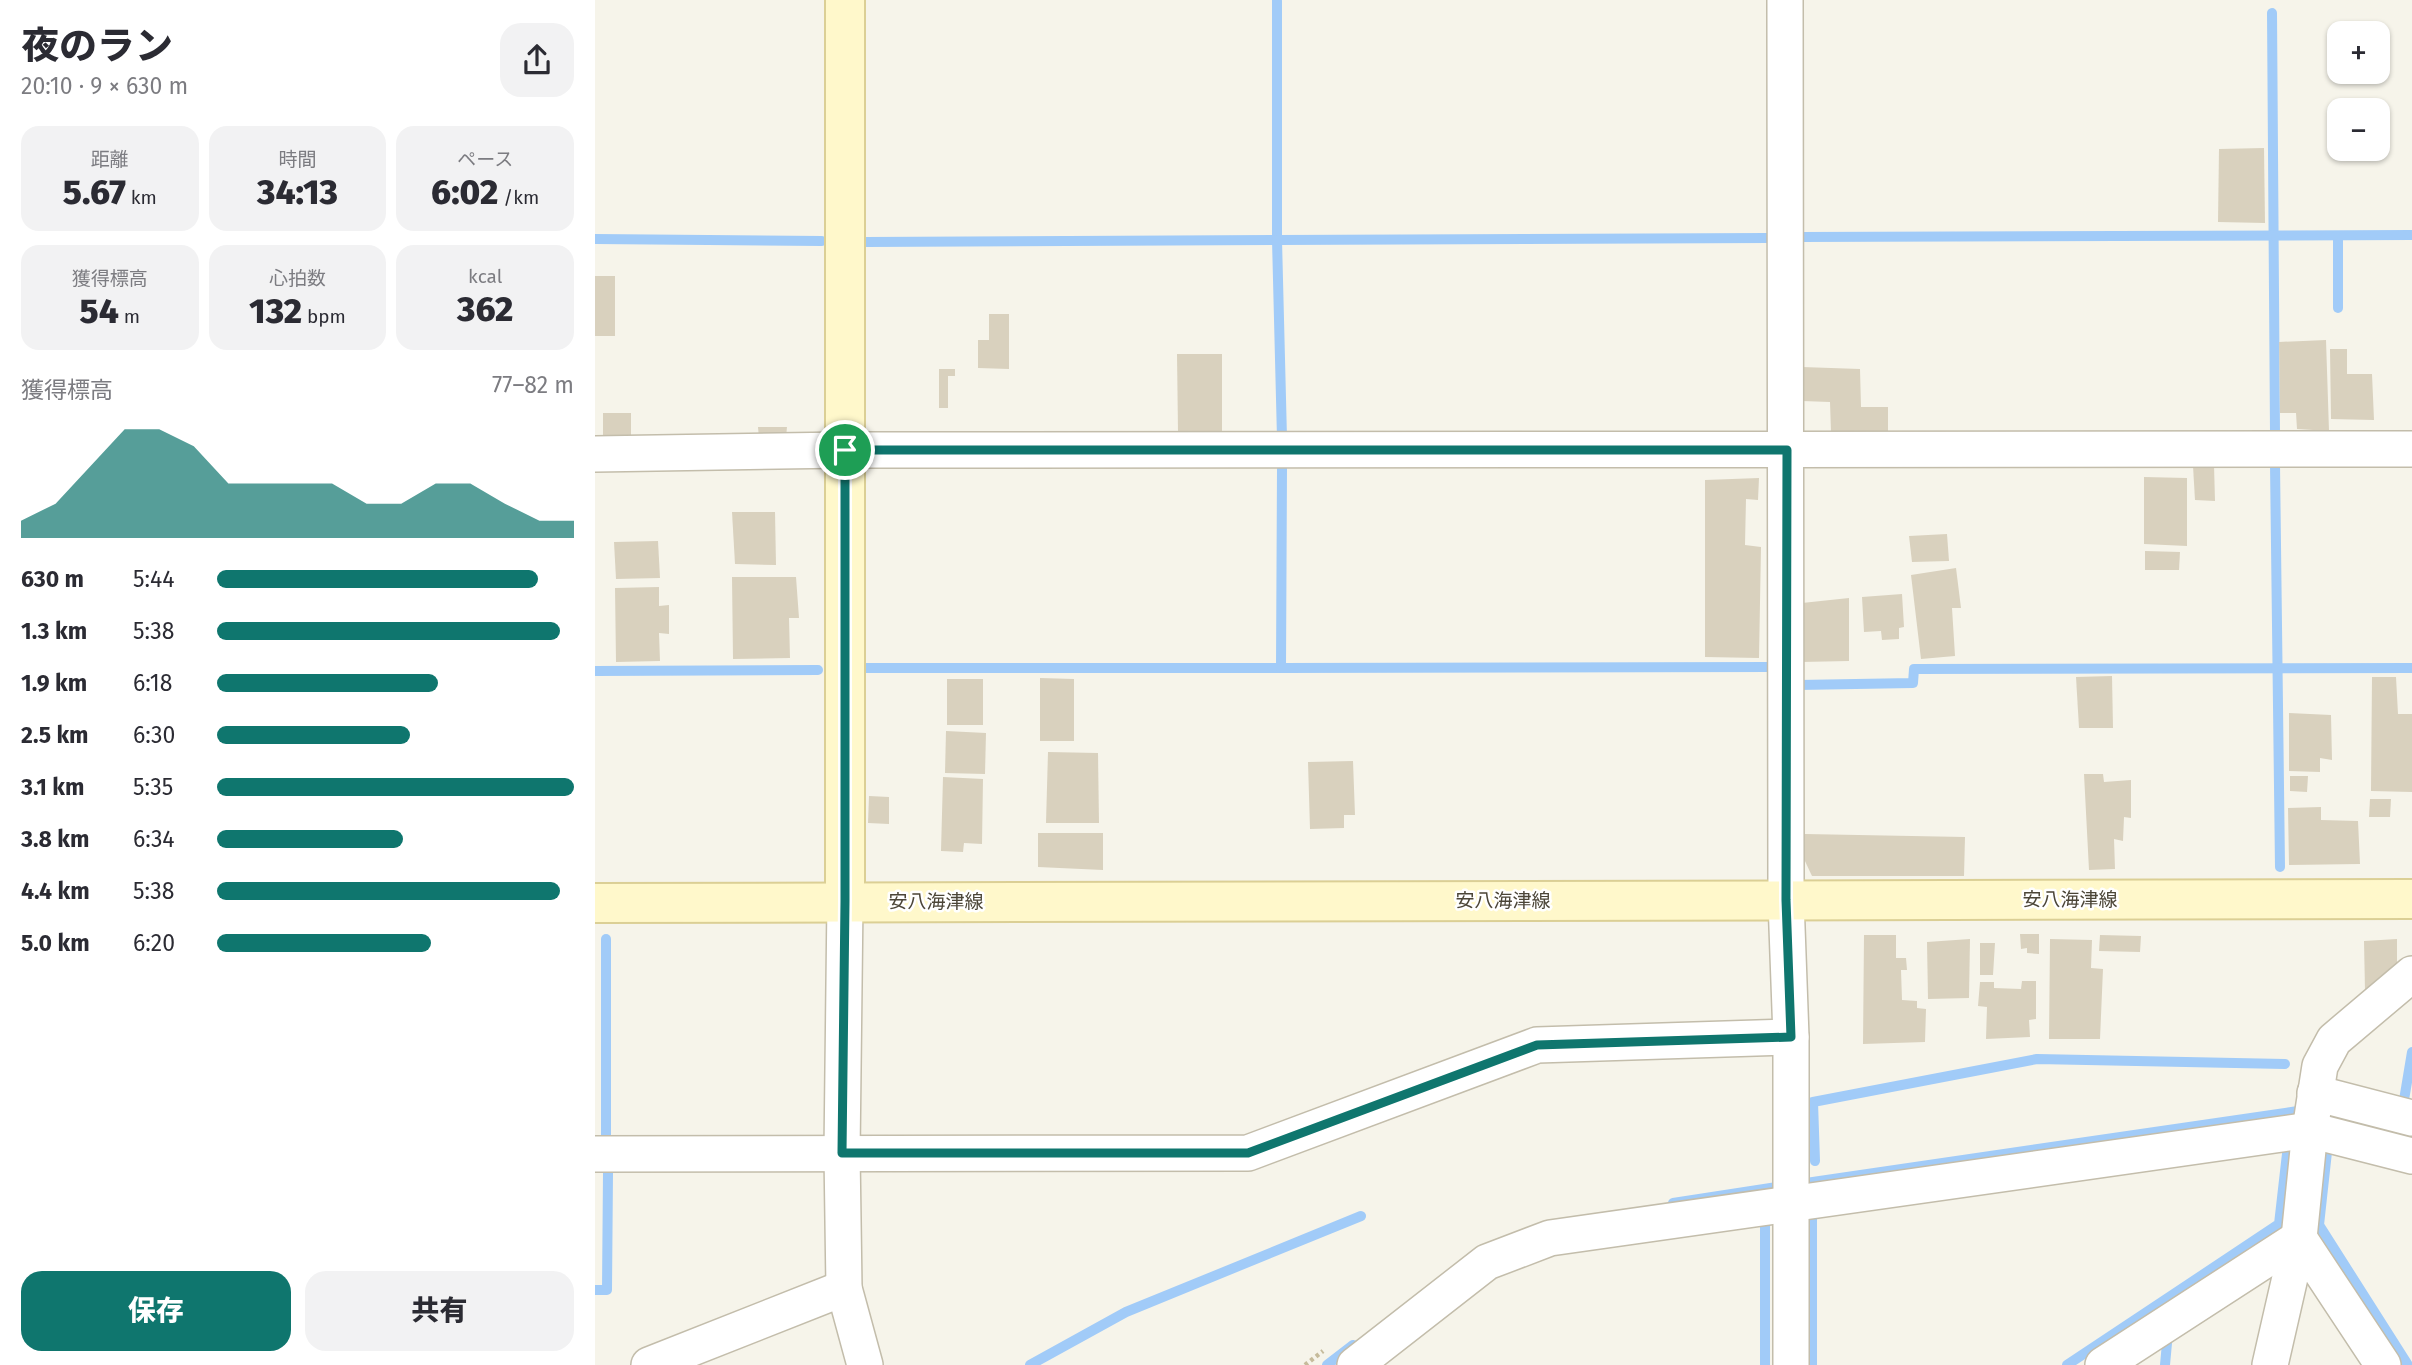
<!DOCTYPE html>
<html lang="ja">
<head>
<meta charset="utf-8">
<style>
	:root { --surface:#fff; --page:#f2f2f3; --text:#2b2b33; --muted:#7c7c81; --accent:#0f766e }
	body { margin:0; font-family:"Fira Sans","Noto Sans JP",sans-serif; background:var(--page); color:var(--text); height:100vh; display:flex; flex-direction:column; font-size:26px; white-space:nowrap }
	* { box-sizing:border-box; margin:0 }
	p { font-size:23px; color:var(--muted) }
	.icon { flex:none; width:38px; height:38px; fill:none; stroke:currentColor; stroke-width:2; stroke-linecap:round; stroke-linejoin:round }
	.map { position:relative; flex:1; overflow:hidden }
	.side { display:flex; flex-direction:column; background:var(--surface); width:595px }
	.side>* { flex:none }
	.tools { position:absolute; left:1732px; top:21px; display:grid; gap:14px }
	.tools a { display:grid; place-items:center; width:63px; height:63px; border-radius:14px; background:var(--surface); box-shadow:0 2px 5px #0004; font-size:35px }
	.pin { position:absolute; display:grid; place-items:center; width:60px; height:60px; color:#fff; margin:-30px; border:4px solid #fff; border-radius:50%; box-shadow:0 2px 7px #0007 }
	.round { display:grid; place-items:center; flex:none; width:74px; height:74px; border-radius:21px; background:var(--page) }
	.overview { display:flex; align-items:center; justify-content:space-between; height:119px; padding:0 21px }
	h1 { font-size:38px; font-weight:800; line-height:52px }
	.metrics { display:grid; grid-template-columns:repeat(3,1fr); gap:10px; height:119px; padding:7px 21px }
	.metrics div { display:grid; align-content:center; border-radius:18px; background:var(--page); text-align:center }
	.metrics b { font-size:35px; font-weight:800 }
	.metrics small { font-size:19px; font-weight:400 }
	.metrics p { font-size:19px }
	.chart { height:196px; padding:14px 21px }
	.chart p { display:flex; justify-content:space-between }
	.chart svg { width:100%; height:126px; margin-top:7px; fill:var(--accent); opacity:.7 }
	.button { display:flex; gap:14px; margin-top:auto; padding:14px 21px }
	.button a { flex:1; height:80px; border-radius:21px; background:var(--accent); color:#fff; font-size:28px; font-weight:800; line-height:80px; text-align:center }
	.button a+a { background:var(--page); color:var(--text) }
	ul { padding:0 21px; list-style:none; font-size:23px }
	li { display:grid; grid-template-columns:112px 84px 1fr; align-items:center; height:52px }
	li i { height:18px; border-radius:9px; background:var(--accent) }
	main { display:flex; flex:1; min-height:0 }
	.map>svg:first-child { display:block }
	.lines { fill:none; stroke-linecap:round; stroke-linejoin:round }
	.stream { stroke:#a1cbf8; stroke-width:10 }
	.building { fill:#d9d1be }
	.street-casing { stroke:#c3bdab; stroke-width:38 }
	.secondary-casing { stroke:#dbcf95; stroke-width:42 }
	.path { stroke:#c6bb9b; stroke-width:4.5; stroke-dasharray:3.5 3.5; stroke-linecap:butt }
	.street { stroke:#fff; stroke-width:35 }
	.secondary { stroke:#fff8cb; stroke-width:38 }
	.route-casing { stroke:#fff; stroke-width:14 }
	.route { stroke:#0f766e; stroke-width:9 }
	.labels { text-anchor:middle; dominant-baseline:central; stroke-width:5; stroke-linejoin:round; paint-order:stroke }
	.street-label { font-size:19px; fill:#4b4537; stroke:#fff }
</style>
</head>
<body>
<main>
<section class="side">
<div class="overview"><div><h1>夜のラン</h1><p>20:10 · 9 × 630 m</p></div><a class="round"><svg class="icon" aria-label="share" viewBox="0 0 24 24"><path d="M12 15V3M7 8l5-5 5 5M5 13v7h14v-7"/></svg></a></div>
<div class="metrics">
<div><p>距離</p><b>5.67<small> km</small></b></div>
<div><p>時間</p><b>34:13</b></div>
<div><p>ペース</p><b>6:02<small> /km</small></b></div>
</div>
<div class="metrics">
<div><p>獲得標高</p><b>54<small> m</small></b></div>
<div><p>心拍数</p><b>132<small> bpm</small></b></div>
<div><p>kcal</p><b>362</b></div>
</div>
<div class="chart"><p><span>獲得標高</span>77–82 m</p>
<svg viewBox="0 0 160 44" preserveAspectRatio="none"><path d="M0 44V38L10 32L20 19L30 6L40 6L50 12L60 25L70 25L80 25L90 25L100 32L110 32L120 25L130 25L140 32L150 38L160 38V44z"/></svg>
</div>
<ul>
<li><b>630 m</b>5:44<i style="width:90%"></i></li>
<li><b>1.3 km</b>5:38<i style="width:96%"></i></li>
<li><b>1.9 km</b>6:18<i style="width:62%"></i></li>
<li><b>2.5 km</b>6:30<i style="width:54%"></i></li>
<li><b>3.1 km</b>5:35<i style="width:100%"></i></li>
<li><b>3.8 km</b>6:34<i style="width:52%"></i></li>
<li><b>4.4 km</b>5:38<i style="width:96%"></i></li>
<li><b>5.0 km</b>6:20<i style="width:60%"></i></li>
</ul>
<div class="button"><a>保存</a><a>共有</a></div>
</section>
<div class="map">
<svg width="1817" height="1365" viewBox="0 0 1817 1365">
	<rect width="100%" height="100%" fill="#f6f4ea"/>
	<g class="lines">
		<g class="stream">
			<polyline points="1677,13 1680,433"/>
			<polyline points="1743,236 1743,308"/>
			<polyline points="1205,237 1817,235"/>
			<polyline points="0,239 227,241"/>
			<polyline points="271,242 682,240 682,1"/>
			<polyline points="687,438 682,240 1172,238"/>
			<polyline points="1680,464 1685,867"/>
			<polyline points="271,668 686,668 687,469"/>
			<polyline points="686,668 1176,667"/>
			<polyline points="0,671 223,670"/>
			<polyline points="1203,685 1318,683 1319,669 1817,668"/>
			<polyline points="11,939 11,1140"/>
			<polyline points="1809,1100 1817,1052"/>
			<polyline points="1732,1152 1724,1225 1813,1365"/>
			<polyline points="1220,1161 1218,1102 1442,1059 1690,1064"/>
			<polyline points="1211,1183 1703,1111"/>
			<polyline points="1078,1203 1182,1187"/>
			<polyline points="0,1290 12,1290 13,1173"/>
			<polyline points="435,1365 531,1312 766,1216"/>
			<polyline points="732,1365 758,1345"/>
			<polyline points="1170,1365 1170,1216"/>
			<polyline points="1217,1365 1217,1211"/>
			<polyline points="1472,1365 1684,1224 1693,1145"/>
			<polyline points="1570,1365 1572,1343"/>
		</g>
	</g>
	<g class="building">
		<polygon points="1669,148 1670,223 1623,222 1624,149"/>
		<rect x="0" y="276" width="20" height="60"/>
		<polygon points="394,314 414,314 414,369 383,368 383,340 394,340"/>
		<polygon points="1731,340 1734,431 1702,429 1701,413 1685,413 1684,342"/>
		<polygon points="1735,349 1752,349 1752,374 1777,374 1779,420 1736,419"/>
		<polygon points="582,354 627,354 627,434 583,432"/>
		<polygon points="1207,367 1265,369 1266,407 1293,407 1293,434 1236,432 1235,402 1207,401"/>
		<polygon points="344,369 360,369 360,376 353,376 353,408 344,408"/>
		<polygon points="8,413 36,413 36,438 8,437"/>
		<polygon points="163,427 192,427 191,437 164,438"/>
		<polygon points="1619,465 1620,501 1600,500 1598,466"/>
		<polygon points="1549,477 1592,478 1592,546 1549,544"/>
		<polygon points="1164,478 1163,500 1151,499 1150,545 1166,547 1164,658 1110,657 1110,480"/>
		<polygon points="137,512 180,512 181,565 140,564"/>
		<polygon points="1352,534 1354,561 1317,562 1314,536"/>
		<polygon points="63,541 65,578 21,579 19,542"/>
		<polygon points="1550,551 1585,552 1584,570 1550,570"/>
		<polygon points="1361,568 1366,608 1357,608 1360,656 1326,659 1316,575"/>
		<polygon points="137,577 201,577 204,618 194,618 195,658 138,659"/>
		<polygon points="64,587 64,606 74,605 74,634 64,633 65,661 21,662 20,588"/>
		<polygon points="1307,594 1309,627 1304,628 1304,639 1287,640 1286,631 1269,632 1267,597"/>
		<polygon points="1254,598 1254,661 1206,662 1207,603"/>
		<polygon points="1517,676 1518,728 1484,728 1481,677"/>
		<polygon points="1777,677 1801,677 1803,714 1817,714 1817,792 1776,791"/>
		<polygon points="445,678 479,679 479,741 445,741"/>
		<rect x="352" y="679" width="36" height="46"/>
		<polygon points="1694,713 1736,715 1737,760 1725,758 1725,772 1694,771"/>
		<polygon points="351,731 391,733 390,774 350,773"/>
		<polygon points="453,752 503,753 504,823 451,823"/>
		<polygon points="758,761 760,815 749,815 749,828 715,829 713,762"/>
		<polygon points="1489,774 1508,774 1509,782 1536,780 1536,818 1529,817 1528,841 1519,839 1520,869 1494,870"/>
		<polygon points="1695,776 1713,776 1712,792 1695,791"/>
		<polygon points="348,777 388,779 387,844 369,843 368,852 346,851"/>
		<polygon points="274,796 294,797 294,824 273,823"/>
		<polygon points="1775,799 1796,799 1795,817 1774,817"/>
		<polygon points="1726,807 1726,820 1763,821 1765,864 1694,865 1693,808"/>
		<polygon points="443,833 508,833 508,870 443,867"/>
		<polygon points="1210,834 1370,837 1369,876 1217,876 1209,859"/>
		<polygon points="1425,934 1444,934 1444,954 1432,953 1432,948 1426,949"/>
		<polygon points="1269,935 1301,935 1301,958 1311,958 1312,970 1306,970 1307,1000 1322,1001 1322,1008 1331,1009 1330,1042 1268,1044"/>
		<polygon points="1505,935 1546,936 1545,952 1504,951"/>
		<polygon points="1375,939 1374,998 1333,999 1332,942"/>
		<polygon points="1455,939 1497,940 1496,968 1508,969 1505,1039 1454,1039"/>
		<polygon points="1802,939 1802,967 1770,991 1769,941"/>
		<polygon points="1385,943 1400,943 1398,975 1385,975"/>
		<polygon points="1427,981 1441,981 1441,1019 1434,1020 1435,1037 1391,1039 1392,1007 1383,1006 1385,982 1399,982 1399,988 1426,989"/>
	</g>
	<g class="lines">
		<defs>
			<g id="street">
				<polyline points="1190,0 1191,900 1196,1037 1196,1365"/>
				<polyline points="0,454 250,450 1817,449"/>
				<polyline points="250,901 247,1153 249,1288 270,1365"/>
				<polyline points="1720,1093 1817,1118"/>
				<polyline points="0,1154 653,1153 942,1045 1196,1037"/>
				<polyline points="1704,1238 1788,1365"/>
				<polyline points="54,1365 249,1288"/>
				<polyline points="760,1365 892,1262 955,1238 1715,1130 1817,1156"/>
				<polyline points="1508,1365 1704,1238"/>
				<polyline points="1675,1365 1704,1238 1715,1130 1725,1066 1739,1040 1817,974"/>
			</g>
			<g id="secondary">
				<polyline points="250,901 250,0"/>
				<polyline points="0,903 1817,899"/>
			</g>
		</defs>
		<use href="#street" class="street-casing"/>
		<use href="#secondary" class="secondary-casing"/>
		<polyline class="path" points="710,1365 728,1351"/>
		<use href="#street" class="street"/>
		<use href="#secondary" class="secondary"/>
	</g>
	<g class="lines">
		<defs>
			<polygon id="route" points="250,450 1192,450 1191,900 1196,1037 942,1045 653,1153 247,1153 250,901"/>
		</defs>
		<use href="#route" class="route-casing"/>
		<use href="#route" class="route"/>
	</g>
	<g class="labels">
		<g class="street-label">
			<text x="1475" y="899">安八海津線</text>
			<text x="908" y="900">安八海津線</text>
			<text x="341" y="901">安八海津線</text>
		</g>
	</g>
</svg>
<div class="tools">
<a>+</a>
<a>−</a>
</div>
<div class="pin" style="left:250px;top:450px;background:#1e9e55"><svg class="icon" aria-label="arrive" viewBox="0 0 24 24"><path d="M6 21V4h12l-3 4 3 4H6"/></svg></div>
</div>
</main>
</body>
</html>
